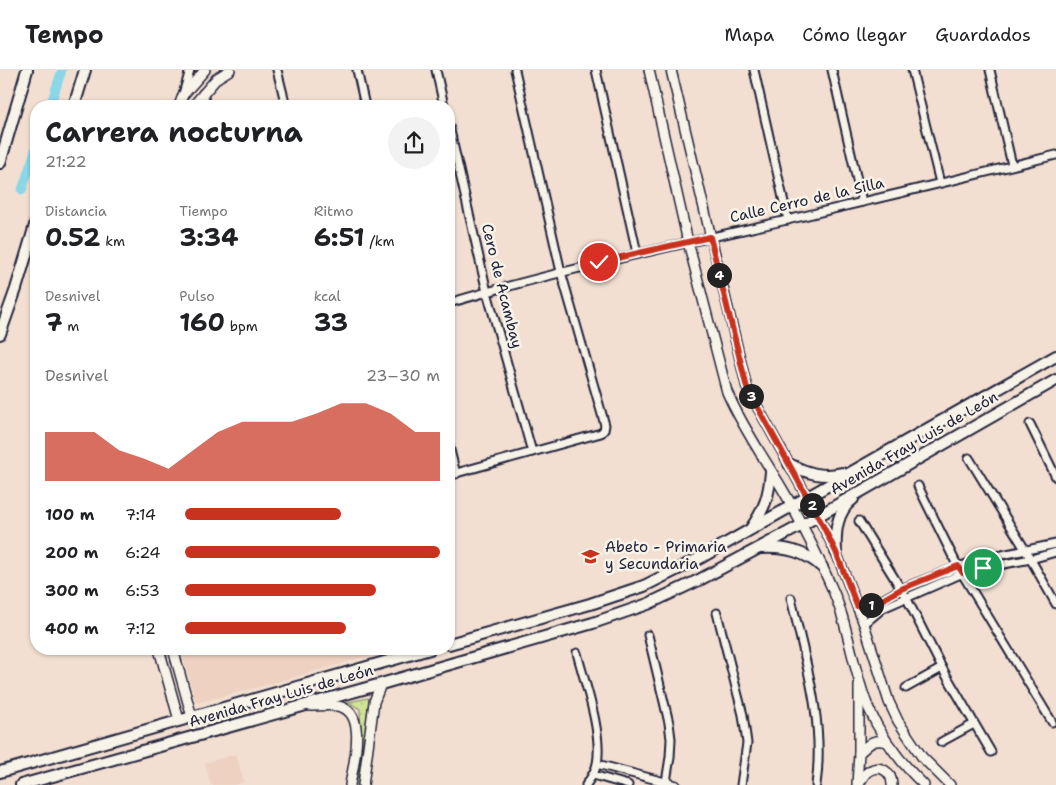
<!DOCTYPE html>
<html lang="es">
<head>
<meta charset="utf-8">
<style>
	:root { --surface:#fff; --page:#f2f2f2; --text:#202124; --muted:#757577; --line:#e0e0e0; --accent:#c8321e }
	body { margin:0; font-family:"Shantell Sans",sans-serif; background:var(--page); color:var(--text); height:100vh; display:flex; flex-direction:column; font-size:19px; white-space:nowrap }
	* { box-sizing:border-box; margin:0 }
	p { font-size:16px; color:var(--muted) }
	.icon { flex:none; width:28px; height:28px; fill:none; stroke:currentColor; stroke-width:2; stroke-linecap:round; stroke-linejoin:round }
	.map { position:relative; flex:1; overflow:hidden }
	.details { position:absolute; left:30px; top:30px; width:425px; height:555px; display:flex; flex-direction:column; background:var(--surface); border-radius:20px; box-shadow:0 1px 4px #0004 }
	.details>* { flex:none }
	.pin { position:absolute; display:grid; place-items:center; width:42px; height:42px; color:#fff; margin:-21px; border:2px solid #fff; border-radius:50%; box-shadow:0 1px 5px #0007 }
	.km { position:absolute; width:25px; height:25px; margin:-12px; border-radius:50%; background:#222; color:#fff; font-size:14px; line-height:25px; text-align:center }
	.round { display:grid; place-items:center; flex:none; width:52px; height:52px; border-radius:26px; background:var(--page) }
	.headline { display:flex; align-items:center; justify-content:space-between; height:85px; padding:0 15px }
	h1 { font-size:28px; font-weight:700; line-height:38px }
	.metrics { display:grid; grid-template-columns:repeat(3,1fr); gap:8px; height:85px; padding:5px 15px }
	.metrics div { display:grid; align-content:center }
	.metrics b { font-size:25px; font-weight:700 }
	.metrics small { font-size:14px; font-weight:400 }
	.metrics p { font-size:14px }
	.chart { height:140px; padding:10px 15px }
	.chart p { display:flex; justify-content:space-between }
	.chart svg { width:100%; height:90px; margin-top:5px; fill:var(--accent); opacity:.7 }
	ul { padding:0 15px; list-style:none; font-size:16px }
	li { display:grid; grid-template-columns:80px 60px 1fr; align-items:center; height:38px }
	li i { height:12px; border-radius:6px; background:var(--accent) }
	header { display:flex; align-items:center; gap:30px; box-sizing:border-box; height:70px; padding:0 25px; background:var(--surface); border-bottom:1px solid var(--line) }
	header strong { font-size:24px }
	nav { display:flex; gap:28px; margin-inline-start:auto; font-size:18px }
	.map>svg:first-child { display:block }
	.built { fill:#eed1c1 }
	.grass { fill:url(#grass-dots); stroke:#7a8269 }
	.lines { fill:none; stroke-linecap:round; stroke-linejoin:round }
	.canal { stroke:#8ad7e8; stroke-width:9 }
	.minor-casing { stroke:#22223b; stroke-width:11 }
	.tertiary-casing { stroke:#22223b; stroke-width:12 }
	.secondary-casing { stroke:#22223b; stroke-width:14 }
	.minor { stroke:#f7f3e8; stroke-width:7 }
	.tertiary { stroke:#f7f3e8; stroke-width:9 }
	.secondary { stroke:#f7f3e8; stroke-width:10 }
	.route-casing { stroke:#fff; stroke-width:10 }
	.route { stroke:#c8321e; stroke-width:6 }
	.labels { text-anchor:middle; dominant-baseline:central; stroke-width:5; stroke-linejoin:round; paint-order:stroke }
	.street-label { font-size:15px; fill:#22223b; stroke:#f7f3e8 }
	.poi-label { font-size:15px; fill:#22223b; stroke:#f7f3e8; text-anchor:start }
</style>
</head>
<body>
<header>
<strong>Tempo</strong>
<nav><a>Mapa</a><a>Cómo llegar</a><a>Guardados</a></nav>
</header>
<div class="map">
<svg width="1056" height="715" viewBox="0 0 1056 715">
	<defs>
		<pattern id="grass-dots" width="8" height="8" patternUnits="userSpaceOnUse" patternTransform="scale(1.25)"><rect width="8" height="8" fill="#d1e397"/><path d="M2 2h.1M6 6h.1" fill="none" stroke="#b3c283" stroke-width="1.8" stroke-linecap="round"/></pattern>
	</defs>
	<rect width="100%" height="100%" fill="#f2dfd1"/>
	<filter id="ink" filterUnits="userSpaceOnUse"><feTurbulence type="fractalNoise" baseFrequency=".02" numOctaves="2"/><feDisplacementMap in="SourceGraphic" scale="10" xChannelSelector="R" yChannelSelector="G"/><feConvolveMatrix kernelMatrix="1 2 1 2 8 2 1 2 1" color-interpolation-filters="sRGB"/></filter>
	<g filter="url(#ink)">
		<g class="built">
			<polygon points="181,579 377,579 378,583 263,616 196,633"/>
			<polygon points="236,684 244,712 235,715 211,715 205,693"/>
		</g>
		<polygon class="grass" points="369,628 361,715 354,715 361,662 360,639 348,632"/>
		<g class="lines">
			<g class="canal">
				<polyline points="50,36 62,0"/>
				<polyline points="22,120 36,78"/>
			</g>
			<defs>
				<g id="minor">
					<polyline points="277,0 286,36"/>
					<polyline points="357,0 365,36"/>
					<polyline points="436,0 444,36"/>
					<polyline points="596,0 637,183"/>
					<polyline points="754,0 788,150"/>
					<polyline points="832,0 862,132"/>
					<polyline points="912,0 940,113"/>
					<polyline points="990,0 1012,95"/>
					<polyline points="203,23 206,36"/>
					<polyline points="183,24 190,0"/>
					<polyline points="449,56 487,222 532,382"/>
					<path d="M449 233C560 200 674 176 787 150 877 129 966 107 1056 85"/>
					<polyline points="1030,354 1056,407"/>
					<polyline points="449,376 456,404"/>
					<polyline points="969,388 1026,481 1056,534"/>
					<polyline points="449,405 601,363 604,360 605,355 561,202 515,0"/>
					<polyline points="918,416 958,497 1052,652"/>
					<polyline points="859,451 906,527 942,598 991,682"/>
					<path d="M791 528C805 590 825 651 816 715"/>
					<polyline points="857,536 875,534 901,519 958,497 982,489 1056,474"/>
					<polyline points="717,543 743,645 747,673 741,715"/>
					<polyline points="864,554 883,538 963,503 983,498 1031,489 1056,482"/>
					<polyline points="648,565 669,653 671,669 670,687 666,712"/>
					<path d="M577 583C585 614 603 663 597 694 595 702 591 708 586 715"/>
					<polyline points="906,618 942,598"/>
					<polyline points="941,672 974,654"/>
					<polyline points="597,694 676,715"/>
					<polyline points="593,705 628,715"/>
				</g>
				<g id="tertiary">
					<path d="M649 0 688 172 727 322C743 359 767 392 787 427 803 456 818 486 831 516 849 555 852 599 869 639 882 669 901 693 924 715"/>
					<polyline points="671,0 747,318 821,452 836,482 864,554 889,632 898,651 922,687 950,715"/>
					<polyline points="179,36 183,25 205,0"/>
					<polyline points="193,36 217,8 230,0"/>
					<polyline points="159,579 179,650"/>
					<polyline points="173,579 192,647"/>
					<path d="M310 636C319 636 329 635 337 636 369 640 353 695 350 715"/>
					<path d="M859 683C870 674 872 668 887 672"/>
					<polyline points="363,715 374,632 381,614"/>
					<polyline points="857,715 859,683 859,615"/>
					<path d="M859 715C861 710 864 704 869 701 881 694 892 702 892 715"/>
				</g>
				<g id="secondary">
					<polyline points="74,36 85,0"/>
					<polyline points="0,93 27,0"/>
					<polyline points="0,264 16,219 36,152"/>
					<path d="M789 394C807 403 822 408 842 403"/>
					<path d="M752 457C765 438 769 425 771 402"/>
					<path d="M762 478C785 477 805 481 822 497"/>
					<path d="M836 482C835 463 836 442 853 429"/>
					<polyline points="449,574 590,534 644,516 702,487 1056,286"/>
					<polyline points="0,702 430,579"/>
					<polyline points="21,715 381,614 593,553 648,534 701,509 802,455 1056,310"/>
				</g>
			</defs>
			<use href="#minor" class="minor-casing"/>
			<use href="#tertiary" class="tertiary-casing"/>
			<use href="#secondary" class="secondary-casing"/>
			<use href="#minor" class="minor"/>
			<use href="#tertiary" class="tertiary"/>
			<use href="#secondary" class="secondary"/>
		</g>
	</g>
	<g class="lines" filter="url(#ink)">
		<defs>
			<polyline id="route" points="599,192 710,167 747,318 821,452 836,482 857,536 875,534 901,519 958,496 963,503 983,498"/>
		</defs>
		<use href="#route" class="route-casing"/>
		<use href="#route" class="route"/>
	</g>
	<defs>
		<symbol id="school-bare" viewBox="-9 -9 18 18"><path d="M0-5L7-2L0 1L-7-2ZM-4 1L0 2.5L4 1V4Q0 6-4 4Z" fill="#c8321e" stroke="#f7f3e8" stroke-width="2.5" paint-order="stroke"/></symbol>
	</defs>
	<g fill-rule="evenodd">
		<use href="#school-bare" x="578" y="474" width="25" height="25"/>
	</g>
	<g class="labels">
		<g class="street-label">
			<text transform="translate(807 130) rotate(-13)">Calle Cerro de la Silla</text>
			<text transform="translate(502 216) rotate(76)">Cero de Acambay</text>
			<text transform="translate(914 373) rotate(-30)">Avenida Fray Luis de León</text>
			<text transform="translate(281 626) rotate(-16)">Avenida Fray Luis de León</text>
		</g>
		<g class="poi-label">
			<text x="605" y="477">Abeto - Primaria<tspan x="605" dy="17">y Secundaria</tspan></text>
		</g>
	</g>
</svg>
<div class="pin" style="left:983px;top:498px;background:#1e9e55"><svg class="icon" aria-label="arrive" viewBox="0 0 24 24"><path d="M6 21V4h12l-3 4 3 4H6"/></svg></div>
<div class="pin" style="left:599px;top:192px;background:#d93025"><svg class="icon" aria-label="check" viewBox="0 0 24 24"><path d="M5 12l5 5 9-10"/></svg></div>
<b class="km" style="left:871px;top:535px">1</b>
<b class="km" style="left:812px;top:435px">2</b>
<b class="km" style="left:751px;top:326px">3</b>
<b class="km" style="left:719px;top:205px">4</b>
<section class="details">
<div class="headline"><div><h1>Carrera nocturna</h1><p>21:22</p></div><a class="round"><svg class="icon" aria-label="share" viewBox="0 0 24 24"><path d="M12 15V3M7 8l5-5 5 5M5 13v7h14v-7"/></svg></a></div>
<div class="metrics">
<div><p>Distancia</p><b>0.52<small> km</small></b></div>
<div><p>Tiempo</p><b>3:34</b></div>
<div><p>Ritmo</p><b>6:51<small> /km</small></b></div>
</div>
<div class="metrics">
<div><p>Desnivel</p><b>7<small> m</small></b></div>
<div><p>Pulso</p><b>160<small> bpm</small></b></div>
<div><p>kcal</p><b>33</b></div>
</div>
<div class="chart"><p><span>Desnivel</span>23–30 m</p>
<svg viewBox="0 0 160 44" preserveAspectRatio="none"><path d="M0 44V20L10 20L20 20L30 29L40 33L50 38L60 29L70 20L80 15L90 15L100 15L110 11L120 6L130 6L140 11L150 20L160 20V44z"/></svg>
</div>
<ul>
<li><b>100 m</b>7:14<i style="width:61%"></i></li>
<li><b>200 m</b>6:24<i style="width:100%"></i></li>
<li><b>300 m</b>6:53<i style="width:75%"></i></li>
<li><b>400 m</b>7:12<i style="width:63%"></i></li>
</ul>
</section>
</div>
</body>
</html>
